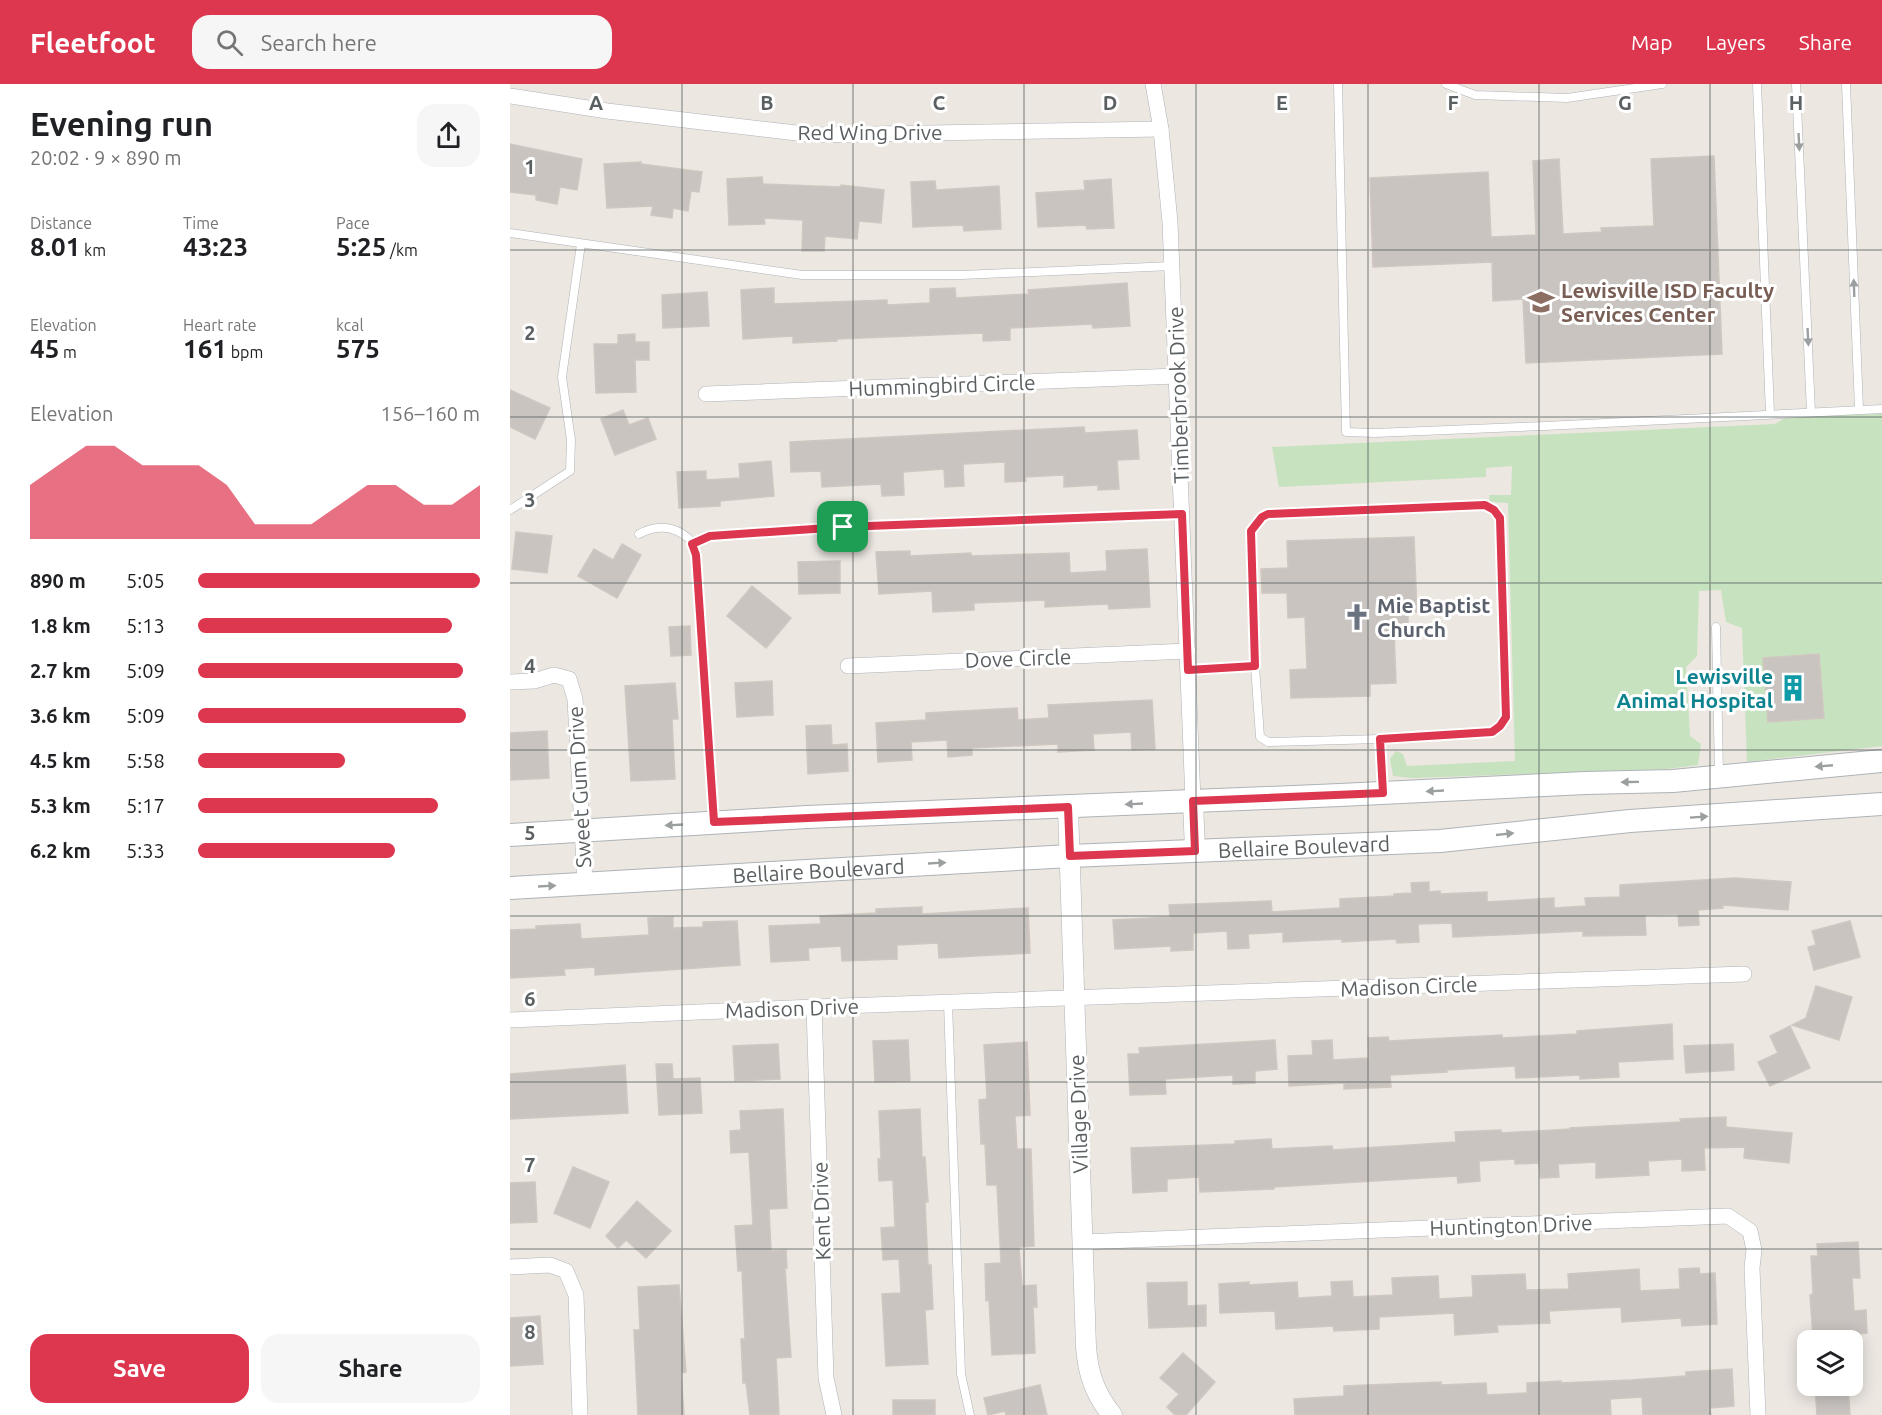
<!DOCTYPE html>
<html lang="en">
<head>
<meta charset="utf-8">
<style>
	:root { --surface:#fff; --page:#f6f6f6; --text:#202124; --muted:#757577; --accent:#dd364f }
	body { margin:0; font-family:Ubuntu,sans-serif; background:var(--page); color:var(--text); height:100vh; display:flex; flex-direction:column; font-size:22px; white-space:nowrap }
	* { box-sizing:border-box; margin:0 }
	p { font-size:20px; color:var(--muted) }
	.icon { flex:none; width:33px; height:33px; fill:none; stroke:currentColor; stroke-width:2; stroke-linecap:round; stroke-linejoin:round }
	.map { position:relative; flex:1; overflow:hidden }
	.panel { display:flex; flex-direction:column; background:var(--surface); width:510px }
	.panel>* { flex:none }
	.controls { position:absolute; left:1287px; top:1246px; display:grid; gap:12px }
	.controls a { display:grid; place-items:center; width:66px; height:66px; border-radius:12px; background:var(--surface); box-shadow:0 3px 15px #0003; font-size:30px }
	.pin { position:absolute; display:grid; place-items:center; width:51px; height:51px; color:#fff; margin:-26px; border-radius:12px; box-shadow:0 3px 9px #0006 }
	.round { display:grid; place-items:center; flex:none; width:63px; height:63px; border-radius:18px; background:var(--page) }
	.summary { display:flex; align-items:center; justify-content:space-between; height:102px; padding:0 30px }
	h1 { font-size:33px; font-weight:700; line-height:45px }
	.figures { display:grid; grid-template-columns:repeat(3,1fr); gap:9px; height:102px; padding:6px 30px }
	.figures div { display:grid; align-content:center }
	.figures b { font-size:26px; font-weight:700 }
	.figures small { font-size:16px; font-weight:400 }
	.figures p { font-size:16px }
	.chart { height:168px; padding:12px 30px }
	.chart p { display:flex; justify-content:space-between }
	.chart svg { width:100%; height:108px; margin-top:6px; fill:var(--accent); opacity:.7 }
	.button { display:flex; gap:12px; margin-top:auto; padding:12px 30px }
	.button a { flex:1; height:69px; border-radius:18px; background:var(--accent); color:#fff; font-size:24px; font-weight:700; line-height:69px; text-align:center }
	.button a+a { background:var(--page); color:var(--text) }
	ul { padding:0 30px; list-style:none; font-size:20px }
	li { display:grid; grid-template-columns:96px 72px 1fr; align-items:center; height:45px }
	li i { height:15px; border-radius:8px; background:var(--accent) }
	header { display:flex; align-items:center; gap:36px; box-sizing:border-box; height:84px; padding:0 30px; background:var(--accent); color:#fff }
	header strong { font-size:28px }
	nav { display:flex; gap:33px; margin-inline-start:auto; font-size:21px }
	.search { width:420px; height:54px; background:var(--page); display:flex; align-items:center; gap:15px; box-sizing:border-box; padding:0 21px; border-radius:18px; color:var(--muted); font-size:22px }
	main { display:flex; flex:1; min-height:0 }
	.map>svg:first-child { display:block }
	.green { fill:#c7e2bf }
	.building { fill:#c9c4c0; stroke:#d0c7c0; stroke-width:1.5 }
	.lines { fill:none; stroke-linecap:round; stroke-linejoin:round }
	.service-casing { stroke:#afb3b6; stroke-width:9 }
	.minor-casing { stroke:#afb3b6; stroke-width:16 }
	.tertiary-casing { stroke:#afb3b6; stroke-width:21 }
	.secondary-casing { stroke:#aeb3b6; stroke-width:24 }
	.service { stroke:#fff; stroke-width:8 }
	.minor { stroke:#fff; stroke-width:15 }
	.tertiary { stroke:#fff; stroke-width:20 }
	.secondary { stroke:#fff; stroke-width:22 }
	.oneway { fill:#9c9fa0 }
	.route-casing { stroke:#fff; stroke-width:12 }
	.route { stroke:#dd364f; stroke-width:8 }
	.grid { fill:none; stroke:#5a5f61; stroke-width:1.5; stroke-opacity:0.55 }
	.labels { text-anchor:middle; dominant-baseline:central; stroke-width:6; stroke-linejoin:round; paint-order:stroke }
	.street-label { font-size:21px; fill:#5a5f61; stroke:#fff }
	.education-label { font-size:21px; font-weight:bold; fill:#785e54; stroke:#fff; text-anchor:start }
	.worship-label { font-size:21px; font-weight:bold; fill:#5b616d; stroke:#fff; text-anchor:start }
	.culture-label { font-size:21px; font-weight:bold; fill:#0d838f; stroke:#fff; text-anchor:end }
	.grid-label { font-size:20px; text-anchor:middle; font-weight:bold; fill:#5a5f61; stroke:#fff; stroke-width:6; stroke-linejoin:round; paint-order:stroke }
</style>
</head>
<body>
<header>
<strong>Fleetfoot</strong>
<div class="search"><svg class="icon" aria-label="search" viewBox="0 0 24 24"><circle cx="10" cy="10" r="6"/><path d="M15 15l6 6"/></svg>Search here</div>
<nav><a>Map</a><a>Layers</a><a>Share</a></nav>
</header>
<main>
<section class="panel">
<div class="summary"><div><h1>Evening run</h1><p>20:02 · 9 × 890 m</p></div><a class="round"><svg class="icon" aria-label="share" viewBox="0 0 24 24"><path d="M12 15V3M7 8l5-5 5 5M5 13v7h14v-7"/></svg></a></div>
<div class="figures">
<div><p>Distance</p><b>8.01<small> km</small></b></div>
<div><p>Time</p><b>43:23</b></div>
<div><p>Pace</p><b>5:25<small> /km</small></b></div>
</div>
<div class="figures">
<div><p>Elevation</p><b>45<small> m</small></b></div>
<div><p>Heart rate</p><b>161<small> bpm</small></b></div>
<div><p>kcal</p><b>575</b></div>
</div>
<div class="chart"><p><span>Elevation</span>156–160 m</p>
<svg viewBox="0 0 160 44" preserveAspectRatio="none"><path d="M0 44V22L10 14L20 6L30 6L40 14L50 14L60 14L70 22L80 38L90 38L100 38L110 30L120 22L130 22L140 30L150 30L160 22V44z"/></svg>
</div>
<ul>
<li><b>890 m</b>5:05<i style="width:100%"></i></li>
<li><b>1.8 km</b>5:13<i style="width:90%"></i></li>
<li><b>2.7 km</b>5:09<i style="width:94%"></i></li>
<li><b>3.6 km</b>5:09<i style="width:95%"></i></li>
<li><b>4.5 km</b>5:58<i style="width:52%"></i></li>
<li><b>5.3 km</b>5:17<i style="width:85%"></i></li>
<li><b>6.2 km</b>5:33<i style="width:70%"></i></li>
</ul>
<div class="button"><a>Save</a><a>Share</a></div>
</section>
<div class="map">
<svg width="1372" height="1331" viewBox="0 0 1372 1331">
	<rect width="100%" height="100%" fill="#ece7e1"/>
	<polygon class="green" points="1372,330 1372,662 1237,678 1232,544 1216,538 1211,506 1189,507 1187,572 1176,583 1180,652 1191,660 1188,681 1157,685 902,694 883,692 880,675 886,667 893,670 897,682 1005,677 998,419 980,418 979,411 1001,411 1002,382 976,384 976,393 769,403 762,363 1265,340 1277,333"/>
	<g class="building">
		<polygon points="0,60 72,75 67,106 50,103 47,120 26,116 26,111 0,108"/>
		<polygon points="1204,72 1212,270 1016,279 1013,215 983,217 982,178 863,183 860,94 978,88 981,153 1026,151 1023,77 1049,75 1053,150 1092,148 1091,144 1144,142 1141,75"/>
		<polygon points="131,78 131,80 192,88 189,108 181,107 178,127 163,124 162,134 141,131 143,122 97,124 94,80"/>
		<polygon points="252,93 253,100 331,103 331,101 374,106 371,139 349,137 347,155 315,152 314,167 292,167 293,136 254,134 255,140 219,141 217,95"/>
		<polygon points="601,95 604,144 577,145 576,141 528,143 526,109 575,106 574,97"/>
		<polygon points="425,97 426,106 489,102 491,145 454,147 453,141 403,143 401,98"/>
		<polygon points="617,199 620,242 583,244 582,240 500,244 500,256 473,257 473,249 327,255 327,257 283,259 283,252 233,255 231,206 264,204 264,220 377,216 377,221 420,219 420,205 445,204 446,214 519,210 518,206"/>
		<polygon points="197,208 199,242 153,244 152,211"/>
		<polygon points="125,250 125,258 139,258 139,276 125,276 126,308 86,309 84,260 108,260 108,251"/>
		<polygon points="0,306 40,324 25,355 0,343"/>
		<polygon points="113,326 119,341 138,334 146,355 105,371 91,335"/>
		<polygon points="574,343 575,349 627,346 629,375 607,376 609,405 588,406 588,401 554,403 554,391 515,393 516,397 495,398 495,378 453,380 454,402 435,403 434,385 393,388 394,411 372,412 371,400 312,403 311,387 281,388 280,358"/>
		<polygon points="261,377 264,412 210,417 210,422 169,424 167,388 196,387 196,396 230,394 229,380"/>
		<polygon points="6,448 42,452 37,489 2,485"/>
		<polygon points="904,453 907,528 898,528 898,545 884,546 886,599 860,600 860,612 781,614 780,586 797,585 795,533 778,534 777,509 752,509 751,485 778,484 777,457"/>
		<polygon points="112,460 131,471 107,514 68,492 84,465 103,476"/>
		<polygon points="637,465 640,523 599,525 598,520 535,523 535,516 464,519 464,526 423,528 422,507 369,510 366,468 400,467 400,472 461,469 461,472 559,469 560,489 597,487 596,467"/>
		<polygon points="330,477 330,509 289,510 288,478"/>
		<polygon points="242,502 281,534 256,564 217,532"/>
		<polygon points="180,542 181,571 161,572 159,543"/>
		<polygon points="1309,570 1314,634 1258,638 1253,574"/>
		<polygon points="262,597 263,631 227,633 225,599"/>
		<polygon points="165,599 168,635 162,635 165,695 121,697 115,602"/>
		<polygon points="642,616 645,665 622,666 621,648 583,650 584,666 548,668 548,660 462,664 462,671 438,673 437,656 401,658 402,676 368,678 366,639 416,636 416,629 507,624 508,636 539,634 538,621"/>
		<polygon points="321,641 322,661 337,660 338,687 298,690 296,642"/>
		<polygon points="37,647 39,694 1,696 0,649"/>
		<polygon points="1225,794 1281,798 1278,826 1213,821 1213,824 1188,826 1189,841 1169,842 1168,830 1135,831 1136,851 1073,852 1073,847 943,853 942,839 908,840 909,858 887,859 886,855 832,858 832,855 773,858 773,848 738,850 739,864 718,865 717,847 683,849 683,866 661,867 661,862 605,865 603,836 660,833 659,821 761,817 762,828 830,824 830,815 884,812 884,810 902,809 901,799 919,798 919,808 930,807 930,810 977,808 977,818 1044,814 1044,824 1076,822 1075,814 1110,813 1110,801"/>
		<polygon points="412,823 412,830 518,824 520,869 429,874 428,859 387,861 387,875 332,877 331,862 298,864 299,876 261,878 259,842 311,840 310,832 366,829 366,825"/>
		<polygon points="163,833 163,844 193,843 193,838 227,837 230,881 85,891 85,883 54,885 55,891 0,894 0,846 26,845 26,842 70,840 71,855 139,851 138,834"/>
		<polygon points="1340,837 1350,873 1304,886 1298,863 1306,861 1302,847"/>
		<polygon points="1306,902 1342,913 1329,956 1282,941 1296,934"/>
		<polygon points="1162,940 1163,975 1108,978 1109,993 1070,995 1070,991 1006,994 1005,982 937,986 937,988 880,991 881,1003 834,1005 834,999 779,1002 778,972 803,971 802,957 822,956 823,976 859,974 858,954 878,953 879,957 992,951 992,954 1067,950 1067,947"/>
		<polygon points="1280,942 1300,984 1260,1002 1248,978 1268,969 1260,952"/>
		<polygon points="398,956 400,997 365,998 363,957"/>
		<polygon points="765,956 767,985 745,987 745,999 723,1000 723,991 655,995 656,1010 620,1011 618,970 630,970 629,964"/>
		<polygon points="517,958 520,1031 505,1032 507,1065 521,1065 524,1162 509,1163 512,1202 526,1201 527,1223 523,1223 525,1269 482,1271 479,1216 476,1217 475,1180 491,1179 487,1101 477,1101 475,1060 471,1060 469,1016 477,1015 474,961"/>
		<polygon points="268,960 270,995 225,997 223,962"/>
		<polygon points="1223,960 1224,986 1176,989 1174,962"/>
		<polygon points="146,980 162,980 163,995 190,994 192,1029 149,1031"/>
		<polygon points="115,981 118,1029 0,1035 0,990"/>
		<polygon points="273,1025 277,1124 259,1125 261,1167 276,1166 277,1184 275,1184 281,1273 266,1274 269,1331 240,1331 236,1299 233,1299 231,1255 235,1255 232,1187 228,1187 225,1142 243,1141 239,1068 221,1069 220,1047 231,1046 230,1027"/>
		<polygon points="410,1025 412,1073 415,1073 418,1118 415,1118 418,1181 421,1181 423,1225 415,1226 418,1280 376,1282 372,1210 391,1209 389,1175 373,1176 371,1144 385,1143 383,1096 369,1097 368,1075 371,1075 369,1027"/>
		<polygon points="1216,1033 1216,1043 1282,1049 1279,1079 1234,1074 1235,1063 1194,1064 1195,1086 1172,1087 1172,1075 1138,1077 1139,1091 1086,1094 1086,1078 1048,1080 1049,1093 1030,1094 1029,1079 1005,1080 1005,1075 969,1077 970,1097 948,1099 947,1092 764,1103 764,1105 690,1108 689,1093 657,1095 657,1107 623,1109 621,1064 725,1060 725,1057 761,1055 762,1065 822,1062 823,1066 946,1058 945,1048 991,1046 991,1049 1060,1045 1060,1044 1171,1038 1170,1035"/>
		<polygon points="63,1083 99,1098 80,1144 44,1129"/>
		<polygon points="25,1098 27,1138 0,1139 0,1099"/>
		<polygon points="127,1117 161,1147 136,1174 116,1156 108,1164 96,1152"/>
		<polygon points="1348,1158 1350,1194 1342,1194 1344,1227 1356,1226 1357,1249 1303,1254 1300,1211 1303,1210 1301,1172 1308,1172 1307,1160"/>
		<polygon points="1189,1184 1190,1190 1205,1189 1207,1240 1172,1242 1171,1234 1112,1238 1111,1223 1039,1227 1040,1239 987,1241 988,1248 945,1251 944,1229 869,1233 869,1245 824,1247 823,1242 766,1245 765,1227 710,1229 709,1200 739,1198 739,1201 787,1198 788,1214 822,1212 821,1198 842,1197 843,1213 883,1211 882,1194 928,1192 929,1215 963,1213 962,1192 1015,1190 1016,1206 1059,1205 1058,1190 1129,1185 1130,1207 1170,1205 1169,1185"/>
		<polygon points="677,1198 677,1222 696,1221 696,1242 639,1244 637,1199"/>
		<polygon points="169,1201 176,1288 171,1289 174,1331 128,1331 124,1246 130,1246 128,1203"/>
		<polygon points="30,1232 33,1280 0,1282 0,1234"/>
		<polygon points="673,1269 705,1298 676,1331 665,1331 657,1323 669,1310 650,1294"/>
		<polygon points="1222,1285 1224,1322 1200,1324 1201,1331 1133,1331 1132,1313 1100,1315 1101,1331 785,1331 784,1315 834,1312 834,1302 931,1298 931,1301 976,1299 977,1311 1017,1309 1017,1299 1051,1297 1051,1299 1121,1296 1176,1292 1176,1288"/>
		<polygon points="530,1301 537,1331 496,1331 495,1327 478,1331 474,1314"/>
		<polygon points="1305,1302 1338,1302 1340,1331 1307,1331"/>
		<rect x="383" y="1316" width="42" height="15"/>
	</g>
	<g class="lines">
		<defs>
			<g id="service">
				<polyline points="828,0 836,348 865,349 1035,342 1372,325"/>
				<polyline points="936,0 965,11 1057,14 1152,0"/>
				<polyline points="1247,0 1260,330"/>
				<polyline points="1286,0 1301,328"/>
				<polyline points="1336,0 1349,325"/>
				<polyline points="0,149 292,191 452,191 662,182"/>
				<polyline points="0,426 60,387 61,356 52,293 71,160"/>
				<path d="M129 450C145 441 163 441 178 454 182 457 184 465 186 471L204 737"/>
				<polyline points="182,460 200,451 333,443 672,430"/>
				<polyline points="1206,543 1209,691"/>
				<path d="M745 582 741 447 752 433 758 430 966 421C977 421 983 425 990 434L996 633 990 642 982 648 870 655"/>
				<polyline points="678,587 745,582 750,653 758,658 870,655 873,708"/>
				<polyline points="438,919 451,1290 460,1331"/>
			</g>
			<g id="minor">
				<polyline points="643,0 651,45 660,138 683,717"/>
				<polyline points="0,12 97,27 304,51 651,45"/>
				<polyline points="196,310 667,292"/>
				<polyline points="338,582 678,567"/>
				<polyline points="0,598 24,597 44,591 59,595 65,615 75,799"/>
				<polyline points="304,923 316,1294 324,1331"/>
				<polyline points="0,936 304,923 1234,890"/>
				<polyline points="572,1158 1218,1132 1240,1147 1244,1166 1242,1184 1248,1331"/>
				<polyline points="0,1183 40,1181 56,1187 66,1211 70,1331"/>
			</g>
			<g id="tertiary">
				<polyline points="683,717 685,767"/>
				<path d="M558 724 576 1263C578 1290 585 1310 602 1331"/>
			</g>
			<g id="secondary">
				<polyline points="0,751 297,733 830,711 1075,699 1163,697 1372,677"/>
				<path id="s1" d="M0 804 560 772 930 757 1120 737 1372 720"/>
			</g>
		</defs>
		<use href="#service" class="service-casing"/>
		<use href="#minor" class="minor-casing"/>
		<use href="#tertiary" class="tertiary-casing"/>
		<use href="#secondary" class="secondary-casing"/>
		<use href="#service" class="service"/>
		<use href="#minor" class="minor"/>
		<use href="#tertiary" class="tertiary"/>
		<use href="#secondary" class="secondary"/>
	</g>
	<defs><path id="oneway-solid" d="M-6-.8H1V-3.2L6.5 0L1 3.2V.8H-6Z" transform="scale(1.5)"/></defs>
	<g class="oneway">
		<use href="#oneway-solid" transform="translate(1289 58) rotate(87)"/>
		<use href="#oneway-solid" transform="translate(1344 204) rotate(-92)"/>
		<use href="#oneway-solid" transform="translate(1298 253) rotate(87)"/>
		<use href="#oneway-solid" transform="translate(1314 682) rotate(175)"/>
		<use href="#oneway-solid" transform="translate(1120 698) rotate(179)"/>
		<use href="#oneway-solid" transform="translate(925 707) rotate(177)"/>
		<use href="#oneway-solid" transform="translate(624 720) rotate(177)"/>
		<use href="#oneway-solid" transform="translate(1189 733) rotate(-4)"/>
		<use href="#oneway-solid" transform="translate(164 741) rotate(177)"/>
		<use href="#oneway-solid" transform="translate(995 750) rotate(-6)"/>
		<use href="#oneway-solid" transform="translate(427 779) rotate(-3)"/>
		<use href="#oneway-solid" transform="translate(37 802) rotate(-3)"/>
	</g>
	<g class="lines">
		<defs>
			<polygon id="route" points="975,421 984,426 990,434 996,633 990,642 982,648 870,655 873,709 683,717 685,767 560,772 558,723 204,738 186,471 182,460 200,452 333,443 672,430 678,586 745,582 741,447 752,433 758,430"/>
		</defs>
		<use href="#route" class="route-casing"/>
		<use href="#route" class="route"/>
	</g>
	<path class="grid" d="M172 0V1331M343 0V1331M514 0V1331M686 0V1331M858 0V1331M1029 0V1331M1200 0V1331M0 166H1372M0 333H1372M0 499H1372M0 666H1372M0 832H1372M0 998H1372M0 1165H1372"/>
	<defs>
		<symbol id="school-bare" viewBox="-9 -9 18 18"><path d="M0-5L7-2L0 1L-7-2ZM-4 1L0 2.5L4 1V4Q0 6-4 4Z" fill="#8d6e63" stroke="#fff" stroke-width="2.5" paint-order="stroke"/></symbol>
		<symbol id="church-bare" viewBox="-9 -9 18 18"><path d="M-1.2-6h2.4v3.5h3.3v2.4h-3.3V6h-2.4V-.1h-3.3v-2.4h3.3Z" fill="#6b7280" stroke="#fff" stroke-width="2.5" paint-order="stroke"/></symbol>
		<symbol id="building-bare" viewBox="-9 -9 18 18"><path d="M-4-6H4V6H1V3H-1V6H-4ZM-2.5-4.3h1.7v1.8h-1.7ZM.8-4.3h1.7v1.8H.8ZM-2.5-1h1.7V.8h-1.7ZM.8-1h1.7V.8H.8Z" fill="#0f9aa8" stroke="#fff" stroke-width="2.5" paint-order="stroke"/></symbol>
	</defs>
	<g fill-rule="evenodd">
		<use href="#school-bare" x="1012" y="199" width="38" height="38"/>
		<use href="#church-bare" x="828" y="514" width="38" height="38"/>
		<use href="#building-bare" x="1264" y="585" width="38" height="38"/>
	</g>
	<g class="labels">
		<g class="street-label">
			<text x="360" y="48">Red Wing Drive</text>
			<text transform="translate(432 301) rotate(-2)">Hummingbird Circle</text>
			<text transform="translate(668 311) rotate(-92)">Timberbrook Drive</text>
			<text transform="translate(508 574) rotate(-2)">Dove Circle</text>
			<text transform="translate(69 703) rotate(-93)">Sweet Gum Drive</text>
			<text stroke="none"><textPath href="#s1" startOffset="795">Bellaire Boulevard</textPath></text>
			<text stroke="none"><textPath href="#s1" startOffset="309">Bellaire Boulevard</textPath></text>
			<text transform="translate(899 902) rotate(-2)">Madison Circle</text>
			<text transform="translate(282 924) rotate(-2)">Madison Drive</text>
			<text transform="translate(568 1030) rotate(-92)">Village Drive</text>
			<text transform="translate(311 1127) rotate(-92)">Kent Drive</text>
			<text transform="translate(1001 1141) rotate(-2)">Huntington Drive</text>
		</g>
		<g class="education-label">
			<text x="1051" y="206">Lewisville ISD Faculty<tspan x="1051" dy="24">Services Center</tspan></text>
		</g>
		<g class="worship-label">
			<text x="867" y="521">Mie Baptist<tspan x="867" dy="24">Church</tspan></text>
		</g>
		<g class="culture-label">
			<text x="1263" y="592">Lewisville<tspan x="1263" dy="24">Animal Hospital</tspan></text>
		</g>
	</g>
	<g class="grid-label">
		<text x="86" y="26">A</text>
		<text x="257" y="26">B</text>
		<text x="429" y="26">C</text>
		<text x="600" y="26">D</text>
		<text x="772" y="26">E</text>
		<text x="943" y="26">F</text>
		<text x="1115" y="26">G</text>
		<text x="1286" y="26">H</text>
		<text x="20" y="90">1</text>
		<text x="20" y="256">2</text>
		<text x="20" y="423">3</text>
		<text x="20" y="589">4</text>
		<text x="20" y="756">5</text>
		<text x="20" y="922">6</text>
		<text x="20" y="1088">7</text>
		<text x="20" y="1255">8</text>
	</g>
</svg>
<div class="controls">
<a><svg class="icon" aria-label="layers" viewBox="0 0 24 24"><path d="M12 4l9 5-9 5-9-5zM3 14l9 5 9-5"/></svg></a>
</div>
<div class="pin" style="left:333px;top:443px;background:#1e9e55"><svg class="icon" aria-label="arrive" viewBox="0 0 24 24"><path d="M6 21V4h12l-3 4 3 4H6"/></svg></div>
</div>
</main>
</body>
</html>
